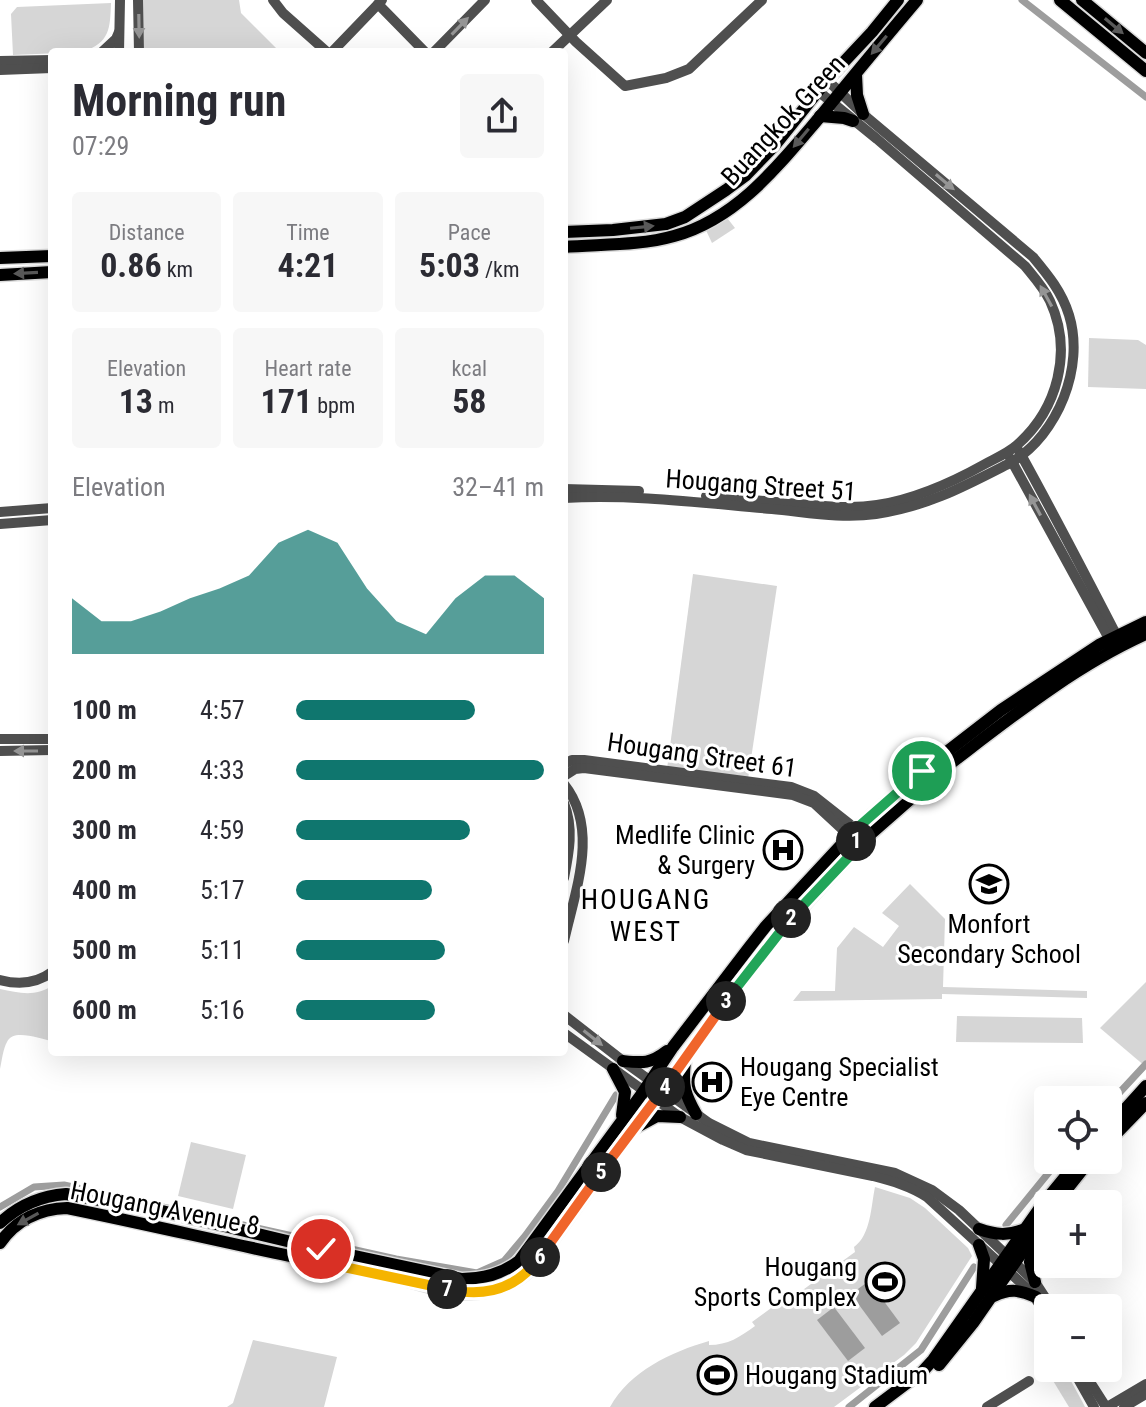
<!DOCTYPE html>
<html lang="en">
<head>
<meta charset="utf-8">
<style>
	:root { --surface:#fff; --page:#f7f7f7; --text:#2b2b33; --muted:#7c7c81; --accent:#0f766e }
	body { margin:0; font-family:"Roboto Condensed",sans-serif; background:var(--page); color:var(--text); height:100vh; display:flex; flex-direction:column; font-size:30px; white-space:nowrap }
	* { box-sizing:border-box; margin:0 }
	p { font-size:26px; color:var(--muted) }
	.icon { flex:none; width:44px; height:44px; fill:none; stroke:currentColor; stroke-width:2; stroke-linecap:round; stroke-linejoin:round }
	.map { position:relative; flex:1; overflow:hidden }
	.side { position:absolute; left:48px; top:48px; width:520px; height:1008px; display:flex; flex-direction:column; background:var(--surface); border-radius:8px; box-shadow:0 8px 32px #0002 }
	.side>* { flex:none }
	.controls { position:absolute; left:1034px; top:1086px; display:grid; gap:16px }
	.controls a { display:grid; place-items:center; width:88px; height:88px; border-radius:8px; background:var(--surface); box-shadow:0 8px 32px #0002; font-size:40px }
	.pin { position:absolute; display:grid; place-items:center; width:68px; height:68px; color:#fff; margin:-34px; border:4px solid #fff; border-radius:50%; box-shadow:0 2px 8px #0007 }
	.km { position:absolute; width:40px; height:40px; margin:-20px; border-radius:50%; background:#222; color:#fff; font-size:22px; line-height:40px; text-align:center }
	.round { display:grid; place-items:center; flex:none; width:84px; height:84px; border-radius:8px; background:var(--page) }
	.overview { display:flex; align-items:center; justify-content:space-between; height:136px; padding:0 24px }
	h1 { font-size:44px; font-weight:700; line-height:60px }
	.figures { display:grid; grid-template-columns:repeat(3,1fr); gap:12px; height:136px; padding:8px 24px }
	.figures div { display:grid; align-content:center; border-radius:8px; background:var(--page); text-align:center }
	.figures b { font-size:34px; font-weight:700 }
	.figures small { font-size:22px; font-weight:400 }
	.figures p { font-size:22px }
	.chart { height:224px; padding:16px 24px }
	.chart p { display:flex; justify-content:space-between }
	.chart svg { width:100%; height:144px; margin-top:8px; fill:var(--accent); opacity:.7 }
	ul { padding:0 24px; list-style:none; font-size:26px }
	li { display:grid; grid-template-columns:128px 96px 1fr; align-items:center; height:60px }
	li i { height:20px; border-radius:10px; background:var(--accent) }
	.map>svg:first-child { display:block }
	.green { fill:#d6d6d6 }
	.water { fill:#9d9d9d }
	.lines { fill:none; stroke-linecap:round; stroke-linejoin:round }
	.canal { stroke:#9d9d9d; stroke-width:7 }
	.major-casing { stroke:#dbdbdb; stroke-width:15 }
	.minor { stroke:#4f4f4f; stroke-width:10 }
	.major { stroke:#000; stroke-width:12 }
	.oneway { fill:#959595 }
	.oneway2 { fill:#595959 }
	.split-1-casing { stroke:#fff; stroke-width:16 }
	.split-2-casing { stroke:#fff; stroke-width:16 }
	.split-3-casing { stroke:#fff; stroke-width:16 }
	.split-4-casing { stroke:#fff; stroke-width:16 }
	.split-5-casing { stroke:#fff; stroke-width:16 }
	.split-6-casing { stroke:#fff; stroke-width:16 }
	.split-7-casing { stroke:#fff; stroke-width:16 }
	.split-8-casing { stroke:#fff; stroke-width:16 }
	.split-9-casing { stroke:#fff; stroke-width:16 }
	.split-1 { stroke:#22a559; stroke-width:10 }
	.split-2 { stroke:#22a559; stroke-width:10 }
	.split-3 { stroke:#22a559; stroke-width:10 }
	.split-4 { stroke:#f0652b; stroke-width:10 }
	.split-5 { stroke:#f0652b; stroke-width:10 }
	.split-6 { stroke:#f0652b; stroke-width:10 }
	.split-7 { stroke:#f5b400; stroke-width:10 }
	.split-8 { stroke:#f5b400; stroke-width:10 }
	.split-9 { stroke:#f5b400; stroke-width:10 }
	.labels { text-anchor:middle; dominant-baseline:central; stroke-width:6; stroke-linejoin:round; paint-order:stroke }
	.street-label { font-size:26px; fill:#000; stroke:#fff }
	.poi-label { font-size:26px; fill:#000; stroke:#fff; text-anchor:end }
	.neighbourhood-label { font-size:28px; letter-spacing:2px; fill:#000; stroke:#fff }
</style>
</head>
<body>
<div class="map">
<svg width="1146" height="1407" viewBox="0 0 1146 1407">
	<rect width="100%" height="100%" fill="#fff"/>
	<g class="green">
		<polygon points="142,0 239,0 241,13 280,52 143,52"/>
		<path d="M111 3C110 29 110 42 83 52L13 55 11 14 17 7Z"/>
		<polygon points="724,214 735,228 712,243 704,226"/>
		<polygon points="1089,338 1138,340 1146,345 1146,389 1088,387"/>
		<polygon points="693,574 777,586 748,779 667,769"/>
		<polygon points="910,884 945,919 943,987 1087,991 1087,998 942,994 942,999 793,1001 801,991 835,991 837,948 854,927 883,947 899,926 882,913"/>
		<polygon points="1146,982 1146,1067 1100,1028"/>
		<path d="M52 986V1041C40 1039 13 1028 7 1042 3 1049 2 1060 0 1069V989C19 993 35 997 52 986Z"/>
		<polygon points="957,1016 1082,1018 1083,1043 956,1042"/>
		<polygon points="191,1142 246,1155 233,1209 178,1196"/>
		<path d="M875 1187 910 1198 925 1208 968 1248 972 1256 916 1343 904 1355 834 1407H610C630 1371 671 1352 709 1341V1345C728 1345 740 1337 755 1326L752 1322 786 1297 789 1300 855 1252 854 1247C871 1235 871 1206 875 1187Z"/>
		<polygon points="253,1340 337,1357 324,1407 227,1407 233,1403"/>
		<polygon points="1066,1372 1083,1403 1085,1407 1069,1407 1052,1379"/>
	</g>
	<g class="water">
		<polygon points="869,1281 900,1323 882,1336 851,1294"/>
		<polygon points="834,1307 865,1348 848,1361 817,1320"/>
	</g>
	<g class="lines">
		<g class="canal">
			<polyline points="1022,0 1146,97"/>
			<polyline points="1108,1105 1146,1064"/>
			<polyline points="0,1207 34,1187 64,1185 396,1259 477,1273 504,1261 525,1236 558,1191 616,1095"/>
			<polyline points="1006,1225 1059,1160"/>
			<polyline points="849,1407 921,1350 974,1267"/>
		</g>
		<defs>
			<g id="major">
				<polyline points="1060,0 1146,71"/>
				<polyline points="1082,0 1146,53"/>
				<polyline points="856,74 857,95 863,114"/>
				<polyline points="820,116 844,118 853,121"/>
				<polyline points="564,232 613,230 666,224 685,217 726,190 745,176 775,145 827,80 872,32 898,0"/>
				<path d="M564 247C600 244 639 246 674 236 737 219 779 165 819 118 851 79 884 39 917 0"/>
				<polyline points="0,258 52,256"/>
				<polyline points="0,275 52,272"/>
				<path d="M623 1061C643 1063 650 1064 667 1051"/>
				<path d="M685 1062C682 1086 685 1094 696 1114"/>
				<polyline points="613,1069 625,1092 622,1115"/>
				<polyline points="635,1128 657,1116 680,1117"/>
				<polyline points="1108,1128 1146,1086"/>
				<polyline points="1108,1142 1146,1103"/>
				<polyline points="1055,1204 1090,1160"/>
				<path d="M0 1223C19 1205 41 1196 66 1194L162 1211 308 1246 462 1279C485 1278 500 1275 519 1261L641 1095 673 1047 748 949 766 926 856 829 922 771 1001 710 1099 645 1146 622"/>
				<path d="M979 1229C996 1235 1008 1236 1025 1229"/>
				<polyline points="1034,1242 1030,1262 1035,1282"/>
				<path d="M0 1243C16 1220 40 1209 67 1208 151 1225 235 1245 319 1262 339 1266 359 1269 379 1273 406 1279 448 1295 474 1293 497 1292 519 1282 534 1266L620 1146 670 1080 720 1008 774 938 866 838 915 795 930 779C998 728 1068 669 1146 634"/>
				<polyline points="979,1245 984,1259 982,1288"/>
				<path d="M994 1296C1010 1288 1020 1290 1036 1297"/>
				<polyline points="939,1365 973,1323 1048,1215"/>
				<polyline points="875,1407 923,1371 933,1360 1042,1205 1079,1160"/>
			</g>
		</defs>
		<use href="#major" class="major-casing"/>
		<g class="minor">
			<polyline points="138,0 139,52"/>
			<polyline points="273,0 283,13 327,52"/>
			<polyline points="536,0 576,42 625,86 666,78 689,69 762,0"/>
			<polyline points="378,4 425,52"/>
			<polyline points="102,52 116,39 119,32"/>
			<polyline points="119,52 120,0"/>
			<polyline points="332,52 382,0"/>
			<polyline points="434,52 485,0"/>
			<polyline points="552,52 607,0"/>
			<polyline points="0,61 52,60"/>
			<polyline points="0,70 52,68"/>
			<path d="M1019 451C1054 514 1087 578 1120 642"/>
			<polyline points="1010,458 1112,644"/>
			<polyline points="564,489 639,491"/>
			<path d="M706 496C737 499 767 501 798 504 824 506 851 509 877 505 916 499 951 483 985 464 996 458 1008 453 1017 445 1058 409 1073 351 1050 301 1044 288 1034 277 1025 266L877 139 818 91"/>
			<path d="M564 498C634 494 702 503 772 509 806 512 841 519 876 514 929 506 965 486 1012 462 1058 434 1085 367 1069 315 1062 292 1048 275 1033 257L863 114 827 80"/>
			<polyline points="0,512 52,508"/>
			<polyline points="0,524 52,520"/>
			<polyline points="0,739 52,739"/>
			<polyline points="0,751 52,750"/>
			<polyline points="564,764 572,760 584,760 791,787 814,796 861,833"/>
			<polyline points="564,776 575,769 584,768 793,795 814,803 855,841"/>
			<path d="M564 784C600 829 575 891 564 941"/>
			<path d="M564 803C574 828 569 853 564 878"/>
			<path d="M0 980C19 985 36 984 52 972"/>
			<polyline points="564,1015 623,1061 709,1123 749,1143 895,1173 932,1190 959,1210 1035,1282 1052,1308"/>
			<path d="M564 1033 680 1117 723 1140 746 1150 873 1176C892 1181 910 1186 927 1197L1032 1293 1048 1318"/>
			<polyline points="1072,1368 1094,1407"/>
			<polyline points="1081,1368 1106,1407"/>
			<polyline points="987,1407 1029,1381"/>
			<polyline points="1107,1407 1146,1384"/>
			<polyline points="1124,1407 1146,1394"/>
		</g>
		<use href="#major" class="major"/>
	</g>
	<defs><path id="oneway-solid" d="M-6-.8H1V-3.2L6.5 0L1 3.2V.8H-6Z" transform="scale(2)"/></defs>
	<g class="oneway">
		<use href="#oneway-solid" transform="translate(139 26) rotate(89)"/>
		<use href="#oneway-solid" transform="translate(460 26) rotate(-46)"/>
		<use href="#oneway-solid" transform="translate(945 182) rotate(40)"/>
		<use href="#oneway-solid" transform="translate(1046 296) rotate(-119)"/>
		<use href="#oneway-solid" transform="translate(1035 505) rotate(-118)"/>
		<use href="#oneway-solid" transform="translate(26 751) rotate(180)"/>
		<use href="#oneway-solid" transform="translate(593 1038) rotate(38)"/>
	</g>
	<g class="oneway2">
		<use href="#oneway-solid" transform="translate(1114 26) rotate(40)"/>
		<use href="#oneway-solid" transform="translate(879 45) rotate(130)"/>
		<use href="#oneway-solid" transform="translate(801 138) rotate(130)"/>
		<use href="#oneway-solid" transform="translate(642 227) rotate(-6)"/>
		<use href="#oneway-solid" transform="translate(26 273) rotate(177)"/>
		<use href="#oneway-solid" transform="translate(28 1219) rotate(151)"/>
	</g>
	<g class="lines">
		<defs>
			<polyline id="split-1" points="856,841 850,836 856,829 922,771"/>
			<polyline id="split-2" points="791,918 860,845 856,841"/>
			<polyline id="split-3" points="726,1001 791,918"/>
			<polyline id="split-4" points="665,1087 726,1001"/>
			<polyline id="split-5" points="601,1172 665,1087"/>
			<polyline id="split-6" points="540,1257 601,1172"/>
			<path id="split-7" d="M447 1289C485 1298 517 1289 540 1257"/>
			<polyline id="split-8" points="344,1267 447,1289"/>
			<polyline id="split-9" points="321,1249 308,1246 305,1259 344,1267"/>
		</defs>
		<use href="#split-1" class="split-1-casing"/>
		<use href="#split-2" class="split-2-casing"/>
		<use href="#split-3" class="split-3-casing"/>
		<use href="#split-4" class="split-4-casing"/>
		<use href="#split-5" class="split-5-casing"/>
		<use href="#split-6" class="split-6-casing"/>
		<use href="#split-7" class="split-7-casing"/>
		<use href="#split-8" class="split-8-casing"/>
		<use href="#split-9" class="split-9-casing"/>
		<use href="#split-1" class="split-1"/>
		<use href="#split-2" class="split-2"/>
		<use href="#split-3" class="split-3"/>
		<use href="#split-4" class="split-4"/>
		<use href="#split-5" class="split-5"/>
		<use href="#split-6" class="split-6"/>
		<use href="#split-7" class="split-7"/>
		<use href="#split-8" class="split-8"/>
		<use href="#split-9" class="split-9"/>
	</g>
	<defs>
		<symbol id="hospital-ring" viewBox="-11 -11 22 22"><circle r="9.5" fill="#fff" stroke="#000" stroke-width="1.5"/><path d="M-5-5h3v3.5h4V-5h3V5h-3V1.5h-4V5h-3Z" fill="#000"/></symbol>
		<symbol id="school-ring" viewBox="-11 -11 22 22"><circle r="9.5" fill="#fff" stroke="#000" stroke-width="1.5"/><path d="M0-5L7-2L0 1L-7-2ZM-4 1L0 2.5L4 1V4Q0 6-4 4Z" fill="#000"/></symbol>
		<symbol id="stadium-ring" viewBox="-11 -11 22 22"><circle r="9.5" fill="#fff" stroke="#000" stroke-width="1.5"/><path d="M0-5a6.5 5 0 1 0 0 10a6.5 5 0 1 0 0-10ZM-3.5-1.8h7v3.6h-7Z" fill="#000"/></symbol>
	</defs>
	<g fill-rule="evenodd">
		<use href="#hospital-ring" x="761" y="828" width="44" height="44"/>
		<use href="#school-ring" x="967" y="862" width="44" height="44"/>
		<use href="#hospital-ring" x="690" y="1060" width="44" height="44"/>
		<use href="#stadium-ring" x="863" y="1260" width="44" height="44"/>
		<use href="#stadium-ring" x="695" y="1353" width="44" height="44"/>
	</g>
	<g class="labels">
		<g class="street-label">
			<text transform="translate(783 120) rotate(-47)">Buangkok Green</text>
			<text transform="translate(761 485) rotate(4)">Hougang Street 51</text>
			<text transform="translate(702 755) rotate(8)">Hougang Street 61</text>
			<text transform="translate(165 1208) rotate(11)">Hougang Avenue 8</text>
		</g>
		<g class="poi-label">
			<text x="755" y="835">Medlife Clinic<tspan x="755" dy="30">&amp; Surgery</tspan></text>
			<text x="989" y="924" text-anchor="middle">Monfort<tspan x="989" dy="30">Secondary School</tspan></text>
			<text x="740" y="1067" text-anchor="start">Hougang Specialist<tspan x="740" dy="30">Eye Centre</tspan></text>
			<text x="857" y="1267">Hougang<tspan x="857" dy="30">Sports Complex</tspan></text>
			<text x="745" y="1375" text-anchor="start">Hougang Stadium</text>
		</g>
		<g class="neighbourhood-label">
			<text x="646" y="899">HOUGANG<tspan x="646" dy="32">WEST</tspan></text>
		</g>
	</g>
</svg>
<div class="controls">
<a><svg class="icon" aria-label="locate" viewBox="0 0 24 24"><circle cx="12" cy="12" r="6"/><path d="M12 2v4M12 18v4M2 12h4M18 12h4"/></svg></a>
<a>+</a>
<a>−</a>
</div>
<div class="pin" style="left:922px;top:771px;background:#1e9e55"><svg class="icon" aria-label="arrive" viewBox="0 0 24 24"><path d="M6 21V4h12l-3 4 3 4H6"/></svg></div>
<div class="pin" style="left:321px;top:1249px;background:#d93025"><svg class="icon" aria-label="check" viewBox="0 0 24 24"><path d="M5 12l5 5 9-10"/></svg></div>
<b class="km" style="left:856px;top:841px">1</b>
<b class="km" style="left:791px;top:918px">2</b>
<b class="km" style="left:726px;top:1001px">3</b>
<b class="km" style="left:665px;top:1087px">4</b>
<b class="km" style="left:601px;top:1172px">5</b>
<b class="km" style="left:540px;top:1257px">6</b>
<b class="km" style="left:447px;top:1289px">7</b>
<section class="side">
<div class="overview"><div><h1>Morning run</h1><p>07:29</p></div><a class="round"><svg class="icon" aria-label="share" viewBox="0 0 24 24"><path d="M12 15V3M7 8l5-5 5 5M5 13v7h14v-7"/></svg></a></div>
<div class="figures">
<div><p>Distance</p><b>0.86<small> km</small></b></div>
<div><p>Time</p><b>4:21</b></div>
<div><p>Pace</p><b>5:03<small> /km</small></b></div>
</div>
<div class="figures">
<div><p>Elevation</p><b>13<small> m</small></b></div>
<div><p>Heart rate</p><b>171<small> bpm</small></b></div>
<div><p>kcal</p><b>58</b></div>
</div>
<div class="chart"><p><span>Elevation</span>32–41 m</p>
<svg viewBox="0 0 160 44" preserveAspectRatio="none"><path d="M0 44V27L10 34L20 34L30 31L40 27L50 24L60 20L70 10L80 6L90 10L100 24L110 34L120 38L130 27L140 20L150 20L160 27V44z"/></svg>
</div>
<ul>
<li><b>100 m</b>4:57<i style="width:72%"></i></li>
<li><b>200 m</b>4:33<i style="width:100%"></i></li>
<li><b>300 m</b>4:59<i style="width:70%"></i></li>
<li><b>400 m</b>5:17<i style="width:55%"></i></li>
<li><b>500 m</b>5:11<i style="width:60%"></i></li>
<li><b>600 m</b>5:16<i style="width:56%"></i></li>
</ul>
</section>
</div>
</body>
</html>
